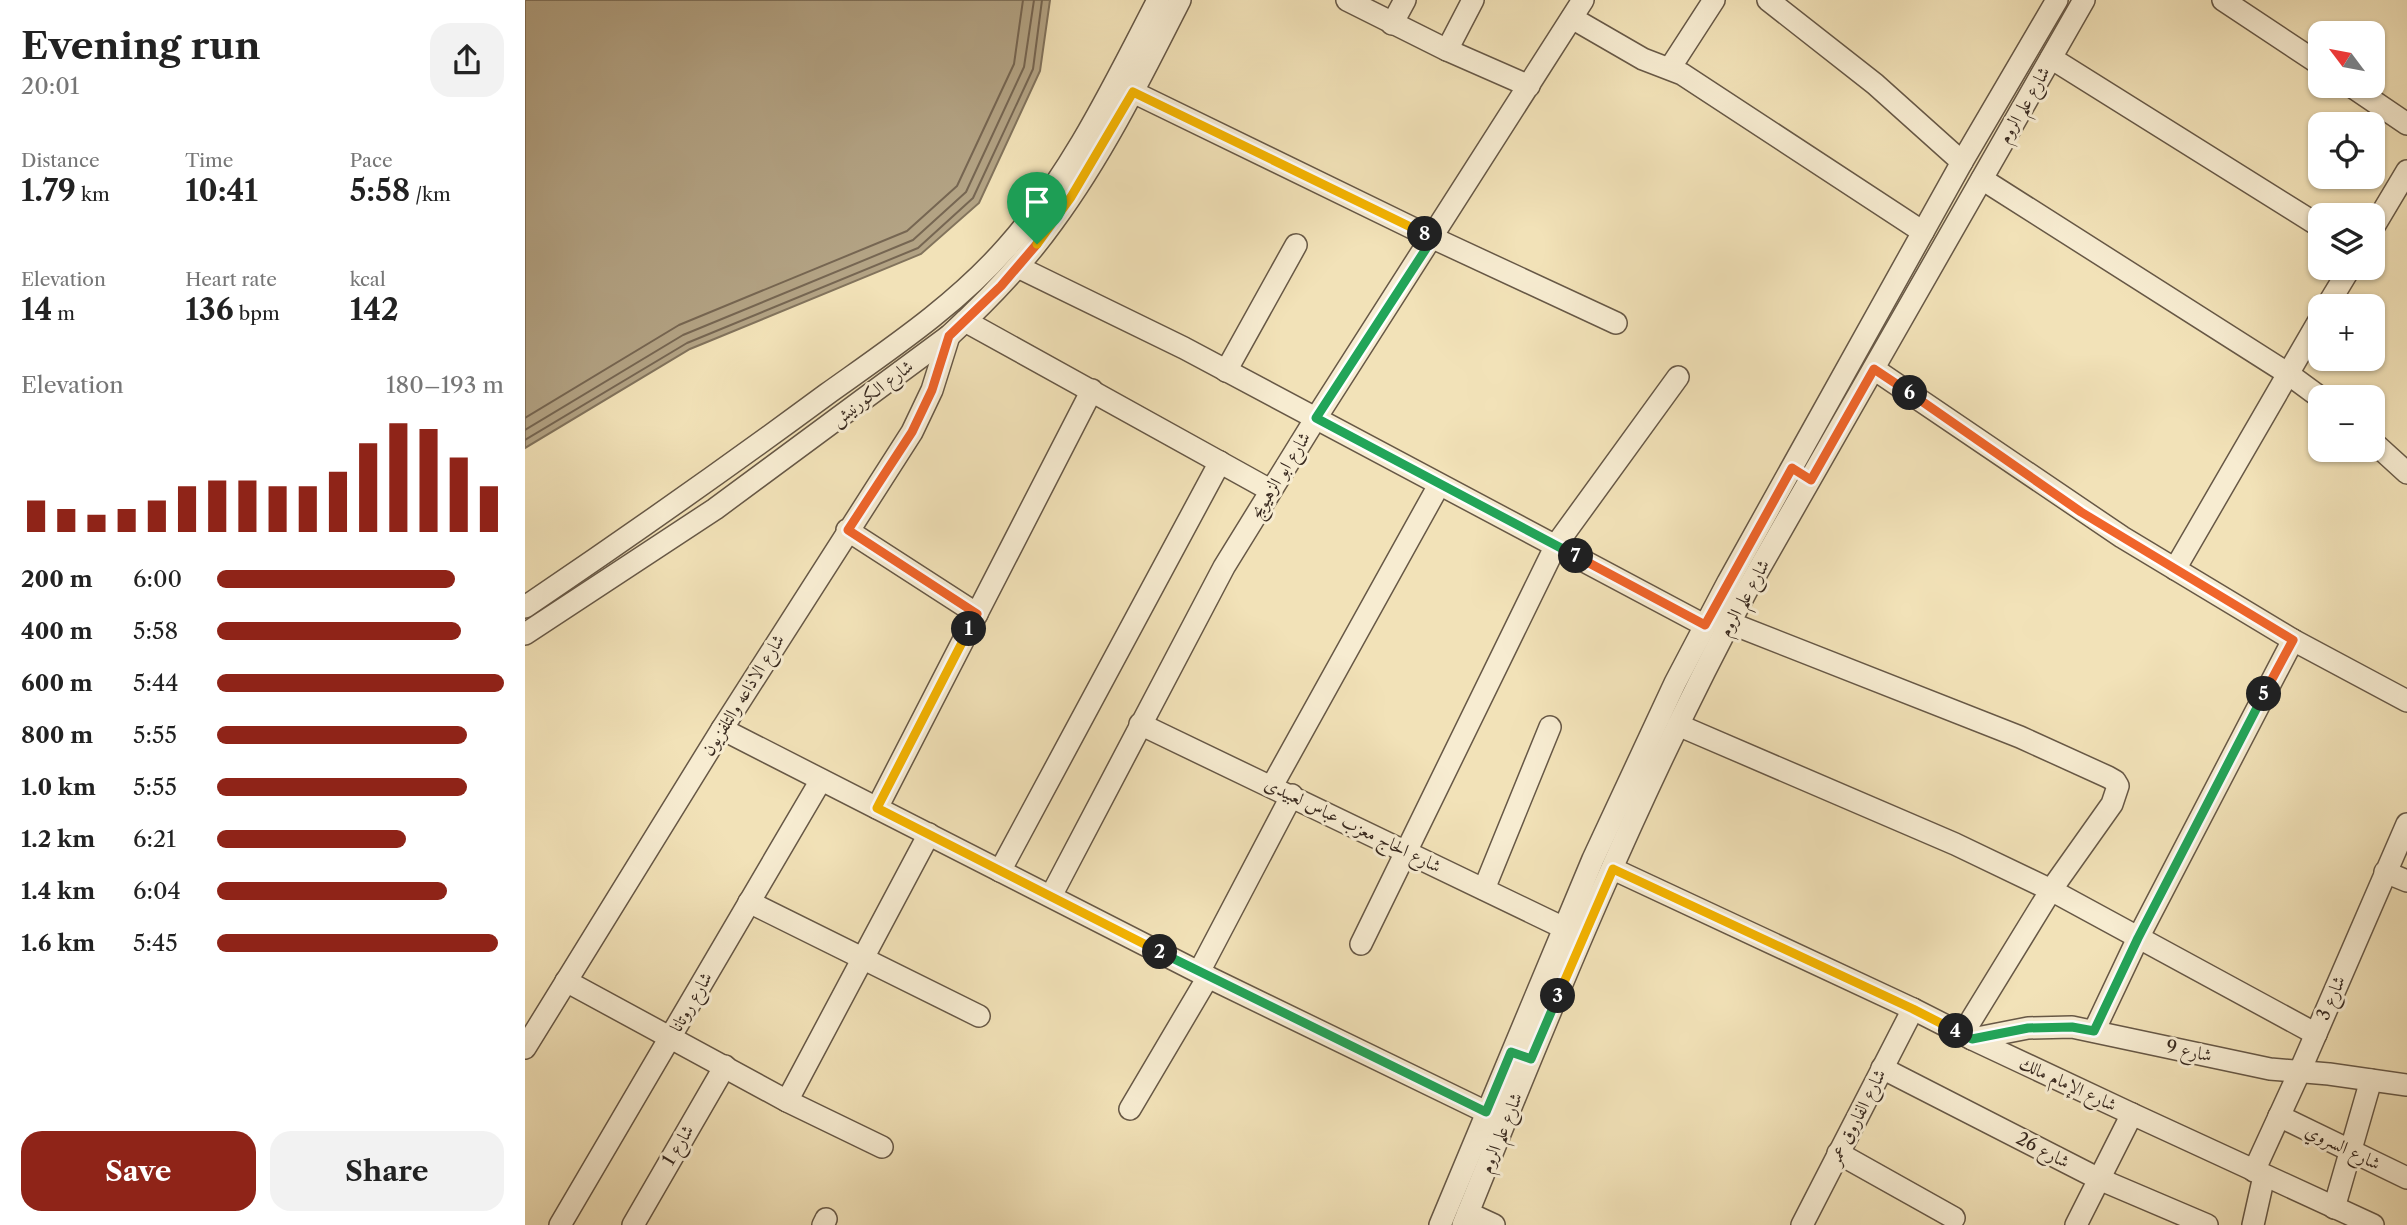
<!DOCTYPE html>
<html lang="en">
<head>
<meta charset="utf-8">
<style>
	:root { --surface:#fff; --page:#f2f2f2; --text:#222; --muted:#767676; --accent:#8f2418 }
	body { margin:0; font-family:"Libre Caslon Text",Amiri,serif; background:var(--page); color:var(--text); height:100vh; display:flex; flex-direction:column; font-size:26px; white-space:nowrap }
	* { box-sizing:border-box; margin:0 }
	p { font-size:23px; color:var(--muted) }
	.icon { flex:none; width:38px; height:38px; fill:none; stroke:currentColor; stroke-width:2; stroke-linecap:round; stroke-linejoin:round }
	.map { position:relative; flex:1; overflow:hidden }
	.details { display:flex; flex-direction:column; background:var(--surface); width:525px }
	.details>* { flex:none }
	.needle { width:46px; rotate:302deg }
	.fabs { position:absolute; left:1783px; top:21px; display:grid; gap:14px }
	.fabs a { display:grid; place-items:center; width:77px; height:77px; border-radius:14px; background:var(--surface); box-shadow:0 2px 5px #0004; font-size:35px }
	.pin { position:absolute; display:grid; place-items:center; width:60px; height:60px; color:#fff; margin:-72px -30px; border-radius:50% 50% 50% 0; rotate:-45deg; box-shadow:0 0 7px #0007 }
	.pin .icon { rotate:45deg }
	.km { position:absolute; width:35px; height:35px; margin:-18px; border-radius:50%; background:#222; color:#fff; font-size:19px; line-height:35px; text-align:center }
	.round { display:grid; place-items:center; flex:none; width:74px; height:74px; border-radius:21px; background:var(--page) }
	.summary { display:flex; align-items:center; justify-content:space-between; height:119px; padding:0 21px }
	h1 { font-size:38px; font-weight:800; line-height:52px }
	.stats { display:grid; grid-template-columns:repeat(3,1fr); gap:10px; height:119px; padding:7px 21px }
	.stats div { display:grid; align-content:center }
	.stats b { font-size:30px; font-weight:800 }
	.stats small { font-size:19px; font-weight:400 }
	.stats p { font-size:19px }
	.chart { height:196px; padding:14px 21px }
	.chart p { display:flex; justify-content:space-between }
	.chart svg { width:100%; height:126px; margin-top:7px; stroke:var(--accent); stroke-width:6 }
	.cta { display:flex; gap:14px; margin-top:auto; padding:14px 21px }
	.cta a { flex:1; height:80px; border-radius:21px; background:var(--accent); color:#fff; font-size:28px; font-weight:800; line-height:80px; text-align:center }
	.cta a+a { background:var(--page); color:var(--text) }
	ul { padding:0 21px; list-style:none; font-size:23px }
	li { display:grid; grid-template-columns:112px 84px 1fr; align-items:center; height:52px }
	li i { height:18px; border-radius:9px; background:var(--accent) }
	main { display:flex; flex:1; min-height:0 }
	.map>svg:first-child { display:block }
	.water { fill:#b3a384; stroke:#82735c; stroke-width:2 }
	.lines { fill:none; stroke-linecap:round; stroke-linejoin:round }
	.shore { stroke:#766652; stroke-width:2 }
	.minor-casing { stroke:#675846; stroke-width:24 }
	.minor { stroke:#f7ecd1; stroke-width:21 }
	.split-1-casing { stroke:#fff; stroke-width:14 }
	.split-2-casing { stroke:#fff; stroke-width:14 }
	.split-3-casing { stroke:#fff; stroke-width:14 }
	.split-4-casing { stroke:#fff; stroke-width:14 }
	.split-5-casing { stroke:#fff; stroke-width:14 }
	.split-6-casing { stroke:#fff; stroke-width:14 }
	.split-7-casing { stroke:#fff; stroke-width:14 }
	.split-8-casing { stroke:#fff; stroke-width:14 }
	.split-9-casing { stroke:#fff; stroke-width:14 }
	.split-1 { stroke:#f0652b; stroke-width:9 }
	.split-2 { stroke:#f5b400; stroke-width:9 }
	.split-3 { stroke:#22a559; stroke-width:9 }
	.split-4 { stroke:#f5b400; stroke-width:9 }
	.split-5 { stroke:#22a559; stroke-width:9 }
	.split-6 { stroke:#f0652b; stroke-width:9 }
	.split-7 { stroke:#f0652b; stroke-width:9 }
	.split-8 { stroke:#22a559; stroke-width:9 }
	.split-9 { stroke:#f5b400; stroke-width:9 }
	.labels { text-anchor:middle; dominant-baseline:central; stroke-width:6; stroke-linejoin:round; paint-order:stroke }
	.street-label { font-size:18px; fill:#392a20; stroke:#f7ecd1 }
</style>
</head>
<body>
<main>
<section class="details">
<div class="summary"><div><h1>Evening run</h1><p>20:01</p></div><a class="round"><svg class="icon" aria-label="share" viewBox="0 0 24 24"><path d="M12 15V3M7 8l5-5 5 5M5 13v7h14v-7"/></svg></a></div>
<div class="stats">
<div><p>Distance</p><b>1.79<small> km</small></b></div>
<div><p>Time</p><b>10:41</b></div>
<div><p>Pace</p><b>5:58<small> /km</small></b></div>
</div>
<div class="stats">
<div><p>Elevation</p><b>14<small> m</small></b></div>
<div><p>Heart rate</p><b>136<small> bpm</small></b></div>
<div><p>kcal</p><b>142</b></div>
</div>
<div class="chart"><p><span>Elevation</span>180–193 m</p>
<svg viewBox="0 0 160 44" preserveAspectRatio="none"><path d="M5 44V33M15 44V36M25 44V38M35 44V36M45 44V33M55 44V28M65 44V26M75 44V26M85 44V28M95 44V28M105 44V23M115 44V13M125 44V6M135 44V8M145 44V18M155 44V28"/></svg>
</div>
<ul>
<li><b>200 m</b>6:00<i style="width:83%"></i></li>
<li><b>400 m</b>5:58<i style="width:85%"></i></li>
<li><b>600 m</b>5:44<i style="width:100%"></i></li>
<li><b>800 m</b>5:55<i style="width:87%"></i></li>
<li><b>1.0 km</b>5:55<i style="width:87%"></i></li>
<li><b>1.2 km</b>6:21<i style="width:66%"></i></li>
<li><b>1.4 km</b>6:04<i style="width:80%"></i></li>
<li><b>1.6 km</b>5:45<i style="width:98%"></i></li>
</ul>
<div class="cta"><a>Save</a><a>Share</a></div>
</section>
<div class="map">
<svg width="1882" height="1225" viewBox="0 0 1882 1225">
	<rect width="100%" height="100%" fill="#f2e2b8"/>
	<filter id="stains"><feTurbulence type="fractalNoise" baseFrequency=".00286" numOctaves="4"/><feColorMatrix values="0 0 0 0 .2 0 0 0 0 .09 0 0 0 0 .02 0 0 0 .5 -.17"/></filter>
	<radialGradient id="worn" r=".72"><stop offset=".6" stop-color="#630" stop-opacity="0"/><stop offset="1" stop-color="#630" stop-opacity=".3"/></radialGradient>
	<polygon class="water" points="0,0 525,0 515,71 454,203 396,254 165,349 0,448"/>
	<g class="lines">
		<g class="shore">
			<polyline points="0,418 154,325 382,231 432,186 489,64 498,0"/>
			<polyline points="0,430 158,335 388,240 441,192 499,67 509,0"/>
			<polyline points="0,440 162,343 393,248 448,198 508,69 517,0"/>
		</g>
		<defs>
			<g id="minor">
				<polyline points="822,0 922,50 1004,86"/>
				<polyline points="1243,0 1350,84 1437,162"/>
				<polyline points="1698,0 1796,65"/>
				<polyline points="1047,18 1118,59 1157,74 1398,232"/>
				<polyline points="867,24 880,0"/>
				<polyline points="922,50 948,0"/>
				<polyline points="1526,58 1796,227"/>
				<polyline points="1145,68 1189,0"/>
				<polyline points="1826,86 1882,124"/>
				<polyline points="608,92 908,238 1091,323"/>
				<polyline points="1457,179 1762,373 1796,398"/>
				<polyline points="1848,228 1882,171"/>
				<polyline points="493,267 659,348 1179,625"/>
				<polyline points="1802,306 1825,268"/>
				<polyline points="440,321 745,490"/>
				<polyline points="1349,369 1597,537 1768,640 1882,701"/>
				<polyline points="701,371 771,245"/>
				<polyline points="1848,442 1882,473"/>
				<polyline points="322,530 452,614"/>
				<polyline points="1650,569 1796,317"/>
				<path d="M0 607C102 538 203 467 302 394 365 349 430 306 482 247 546 175 589 85 633 0"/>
				<polyline points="1205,623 1495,737 1583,777 1590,781 1593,786 1587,804 1526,890 1437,1035"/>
				<path d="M0 634 190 509 424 336C462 301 498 264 528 222 578 154 617 75 655 0"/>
				<polyline points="615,724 1039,928"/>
				<polyline points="1153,725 1430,844 1526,890 1791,1034"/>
				<polyline points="197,729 683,977 961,1112"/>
				<polyline points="747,786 914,485"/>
				<polyline points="352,808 567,390"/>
				<polyline points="1088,869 1388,1009 1447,1039 1607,1114 1848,1225"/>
				<polyline points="475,871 695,462"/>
				<polyline points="1860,872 1882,881"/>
				<polyline points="959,889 1025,727"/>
				<polyline points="526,896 699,567 791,418 1058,0"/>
				<polyline points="224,902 454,1016"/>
				<polyline points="836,944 1031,545 1153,377"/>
				<polyline points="674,972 767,795"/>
				<polyline points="41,981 262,1101 357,1147"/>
				<polyline points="1569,1031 1613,938 1768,640"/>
				<polyline points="1447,1039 1503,1028 1547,1027 1745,1069 1804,1074 1882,1085"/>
				<polyline points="0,1048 197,729 387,432 407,390 424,336"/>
				<polyline points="1357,1068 1574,1179 1682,1225"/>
				<polyline points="262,1101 404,834"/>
				<polyline points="605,1109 683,977"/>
				<polyline points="1754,1116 1882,1178"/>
				<polyline points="1313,1153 1429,1218"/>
				<polyline points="1729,1171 1774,1073 1882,824"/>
				<polyline points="1809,1208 1846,1080"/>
				<polyline points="943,1213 969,1225"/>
				<polyline points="35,1225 296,780"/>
				<polyline points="108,1225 200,1066"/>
				<polyline points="298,1225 301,1219"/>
				<polyline points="915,1225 1068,859 1150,683 1203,582 1437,162 1532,0"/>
				<path d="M938 1225C1025 1010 1112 794 1222 590L1559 0"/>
				<polyline points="1277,1225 1388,1009"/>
				<polyline points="1551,1225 1607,1114"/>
				<polyline points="1728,1225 1739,1176"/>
			</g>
		</defs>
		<use href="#minor" class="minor-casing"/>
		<use href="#minor" class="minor"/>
	</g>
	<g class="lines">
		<defs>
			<polyline id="split-1" points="444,629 452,614 323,530 387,432 407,390 424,336 476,286 512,244"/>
			<polyline id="split-2" points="444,629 352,808 635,952"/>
			<polyline id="split-3" points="635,952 961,1112 986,1052 1006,1059 1033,996"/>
			<polyline id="split-4" points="1033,996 1088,869 1388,1009 1431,1031"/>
			<polyline id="split-5" points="1431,1031 1447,1039 1503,1028 1547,1027 1569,1031 1613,938 1739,694"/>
			<polyline id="split-6" points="1385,393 1556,512 1768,640 1739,694"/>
			<polyline id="split-7" points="1051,556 1180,625 1267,468 1286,480 1349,369 1385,393"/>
			<polyline id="split-8" points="900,234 908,238 791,418 1051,556"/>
			<polyline id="split-9" points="512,244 546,197 608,92 900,234"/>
		</defs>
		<use href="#split-1" class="split-1-casing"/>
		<use href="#split-2" class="split-2-casing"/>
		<use href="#split-3" class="split-3-casing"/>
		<use href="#split-4" class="split-4-casing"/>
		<use href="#split-5" class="split-5-casing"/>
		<use href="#split-6" class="split-6-casing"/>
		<use href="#split-7" class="split-7-casing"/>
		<use href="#split-8" class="split-8-casing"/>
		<use href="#split-9" class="split-9-casing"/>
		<use href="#split-1" class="split-1"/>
		<use href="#split-2" class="split-2"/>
		<use href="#split-3" class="split-3"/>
		<use href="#split-4" class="split-4"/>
		<use href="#split-5" class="split-5"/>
		<use href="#split-6" class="split-6"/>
		<use href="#split-7" class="split-7"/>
		<use href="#split-8" class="split-8"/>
		<use href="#split-9" class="split-9"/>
	</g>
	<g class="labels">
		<g class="street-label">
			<text transform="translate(1499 105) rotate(-60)">شارع علم الروم</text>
			<text transform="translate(347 393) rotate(-37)">شارع الكورنيش</text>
			<text transform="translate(755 475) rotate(-58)">شارع ابو الزهيويج</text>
			<text transform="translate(1219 598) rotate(-61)">شارع علم الروم</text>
			<text transform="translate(218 695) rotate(-58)">شارع الاذاعه والتلفزيون</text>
			<text transform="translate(828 825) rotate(26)">شارع الحاج معزب عباس لعبيدى</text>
			<text transform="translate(1806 998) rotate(-67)">شارع 3</text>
			<text transform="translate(166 1002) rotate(-60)">شارع روتانا</text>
			<text transform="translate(1664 1051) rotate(12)">شارع 9</text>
			<text transform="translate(1543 1084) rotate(25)">شارع الإمام مالك</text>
			<text transform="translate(1332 1117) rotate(-63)">شارع الفاروق عمر</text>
			<text transform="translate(976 1133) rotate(-68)">شارع علم الروم</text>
			<text transform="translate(153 1145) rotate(-59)">شارع 1</text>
			<text transform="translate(1818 1147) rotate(26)">شارع السروي</text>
			<text transform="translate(1518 1150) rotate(27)">شارع 26</text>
		</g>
	</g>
	<rect width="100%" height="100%" filter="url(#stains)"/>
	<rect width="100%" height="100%" fill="url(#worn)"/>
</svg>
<div class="fabs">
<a><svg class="needle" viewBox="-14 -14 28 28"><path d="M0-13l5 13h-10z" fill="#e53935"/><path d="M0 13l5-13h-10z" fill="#767676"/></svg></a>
<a><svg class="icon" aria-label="locate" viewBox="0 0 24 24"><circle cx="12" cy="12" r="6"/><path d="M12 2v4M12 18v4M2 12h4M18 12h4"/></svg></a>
<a><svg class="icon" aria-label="layers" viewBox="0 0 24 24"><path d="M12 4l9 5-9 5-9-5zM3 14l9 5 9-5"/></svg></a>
<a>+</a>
<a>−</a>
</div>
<div class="pin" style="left:512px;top:244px;background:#1e9e55"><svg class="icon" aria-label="arrive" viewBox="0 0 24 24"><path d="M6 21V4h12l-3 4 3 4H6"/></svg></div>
<b class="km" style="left:444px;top:629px">1</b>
<b class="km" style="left:635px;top:952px">2</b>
<b class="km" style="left:1033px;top:996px">3</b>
<b class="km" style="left:1431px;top:1031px">4</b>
<b class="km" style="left:1739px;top:694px">5</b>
<b class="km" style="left:1385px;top:393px">6</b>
<b class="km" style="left:1051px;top:556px">7</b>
<b class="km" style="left:900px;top:234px">8</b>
</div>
</main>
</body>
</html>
